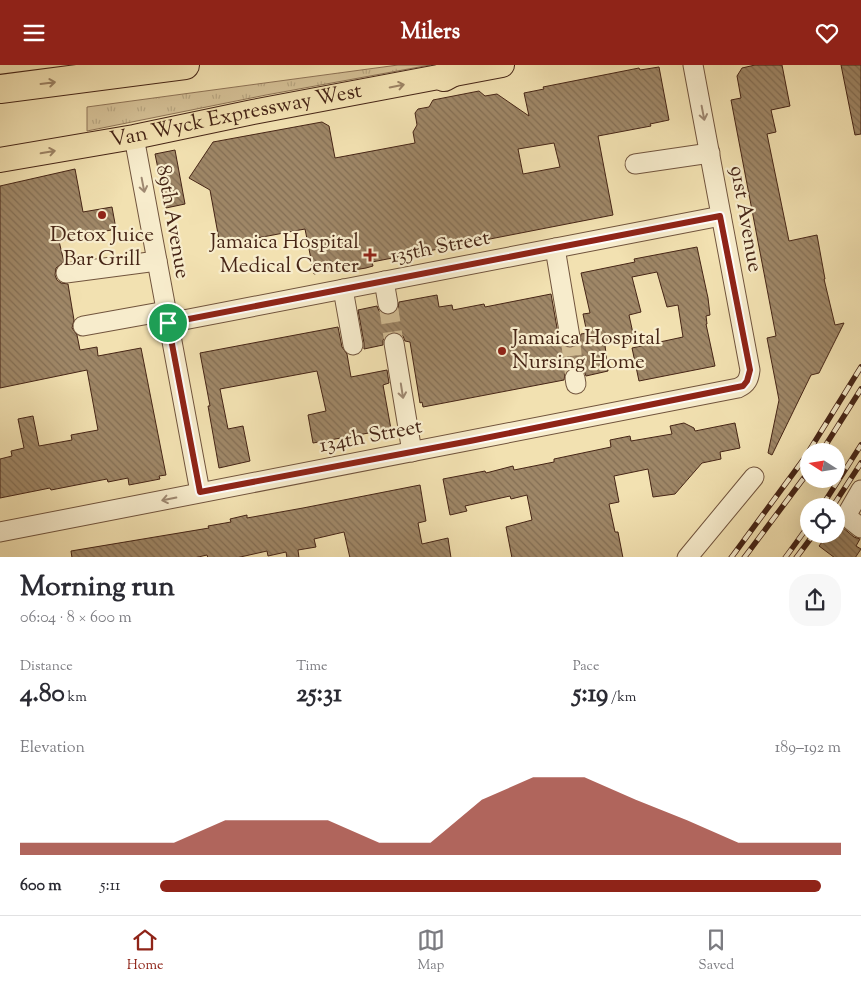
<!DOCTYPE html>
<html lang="en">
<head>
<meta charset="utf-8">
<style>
	:root { --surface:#fff; --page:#f7f7f7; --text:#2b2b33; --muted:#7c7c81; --line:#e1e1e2; --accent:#8f2418 }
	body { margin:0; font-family:"Sorts Mill Goudy",serif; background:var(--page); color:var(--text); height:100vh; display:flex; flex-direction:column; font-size:19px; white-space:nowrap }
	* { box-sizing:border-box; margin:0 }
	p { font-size:16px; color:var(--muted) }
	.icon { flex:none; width:28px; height:28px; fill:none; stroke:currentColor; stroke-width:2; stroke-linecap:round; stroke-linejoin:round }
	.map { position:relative; height:492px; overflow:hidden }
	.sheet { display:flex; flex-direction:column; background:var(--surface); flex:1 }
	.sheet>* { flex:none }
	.needle { width:32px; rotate:282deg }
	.buttons { position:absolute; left:800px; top:378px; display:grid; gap:10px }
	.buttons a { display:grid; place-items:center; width:45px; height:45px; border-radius:50%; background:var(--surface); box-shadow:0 5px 20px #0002; font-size:25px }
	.pin { position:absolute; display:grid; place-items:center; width:42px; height:42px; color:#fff; margin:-21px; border:2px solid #fff; border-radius:50%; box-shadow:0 1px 5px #0007 }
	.round { display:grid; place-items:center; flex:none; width:52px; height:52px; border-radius:20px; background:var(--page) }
	.summary { display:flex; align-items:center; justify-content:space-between; height:85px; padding:0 20px }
	h1 { font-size:28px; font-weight:700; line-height:38px }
	.metrics { display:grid; grid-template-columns:repeat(3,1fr); gap:8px; height:85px; padding:5px 20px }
	.metrics div { display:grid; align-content:center }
	.metrics b { font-size:25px; font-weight:700 }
	.metrics small { font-size:14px; font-weight:400 }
	.metrics p { font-size:14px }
	.chart { height:140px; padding:10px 20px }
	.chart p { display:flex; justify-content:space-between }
	.chart svg { width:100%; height:90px; margin-top:5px; fill:var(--accent); opacity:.7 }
	ul { padding:0 20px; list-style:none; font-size:16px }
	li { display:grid; grid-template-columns:80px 60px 1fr; align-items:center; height:38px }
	li i { height:12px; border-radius:6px; background:var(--accent) }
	header { display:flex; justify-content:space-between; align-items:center; height:65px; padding:0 20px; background:var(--accent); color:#fff; font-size:22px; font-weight:700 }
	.dock { display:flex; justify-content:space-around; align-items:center; height:70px; border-top:1px solid var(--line); background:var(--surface); font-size:14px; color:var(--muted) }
	.dock a { display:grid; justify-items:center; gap:2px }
	.dock .selected { color:var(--accent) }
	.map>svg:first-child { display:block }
	.grass { fill:url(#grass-tufts); stroke:#8e7356 }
	.building { fill:url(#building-back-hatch); stroke:#462516; fill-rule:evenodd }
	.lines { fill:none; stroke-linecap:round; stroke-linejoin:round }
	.minor-tunnel { stroke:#d0bb92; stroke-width:19; stroke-dasharray:19 9; stroke-linecap:butt }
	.minor-casing { stroke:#71543d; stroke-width:21 }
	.major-casing { stroke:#462516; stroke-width:26 }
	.highway-casing { stroke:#462516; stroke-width:30 }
	.minor { stroke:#f7eccc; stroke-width:19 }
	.major { stroke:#f2e1b1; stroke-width:24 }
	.highway { stroke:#f2e1b1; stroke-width:28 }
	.rail-casing { stroke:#462516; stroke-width:5.5 }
	.rail { stroke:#f7eccc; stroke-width:4; stroke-dasharray:11; stroke-linecap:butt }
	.oneway { stroke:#9c8364 }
	.oneway2 { stroke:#9e8871 }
	.route-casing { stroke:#fff; stroke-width:10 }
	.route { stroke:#8f2418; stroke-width:6 }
	.poi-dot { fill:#8f2418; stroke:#f7eccc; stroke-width:2 }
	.labels { text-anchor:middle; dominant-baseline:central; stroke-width:4.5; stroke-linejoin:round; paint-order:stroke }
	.street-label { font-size:21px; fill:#462516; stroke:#f7eccc }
	.poi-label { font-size:21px; fill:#462516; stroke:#f7eccc }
</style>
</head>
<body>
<header><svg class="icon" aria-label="menu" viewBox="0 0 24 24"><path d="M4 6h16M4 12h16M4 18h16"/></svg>Milers<svg class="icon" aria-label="heart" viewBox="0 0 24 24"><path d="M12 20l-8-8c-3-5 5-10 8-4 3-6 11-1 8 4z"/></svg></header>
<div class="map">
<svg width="861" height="493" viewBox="0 0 861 493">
	<defs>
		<pattern id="grass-tufts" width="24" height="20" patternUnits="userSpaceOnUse" patternTransform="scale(1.25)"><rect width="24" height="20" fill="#d5c197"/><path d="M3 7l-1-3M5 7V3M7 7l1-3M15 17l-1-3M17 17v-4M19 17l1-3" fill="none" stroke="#b8a681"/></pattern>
		<pattern id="building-back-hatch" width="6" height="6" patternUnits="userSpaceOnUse" patternTransform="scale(1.25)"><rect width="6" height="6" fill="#9f8767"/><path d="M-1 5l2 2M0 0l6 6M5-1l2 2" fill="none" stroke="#836e54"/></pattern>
	</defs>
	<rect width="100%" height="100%" fill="#f2e1b1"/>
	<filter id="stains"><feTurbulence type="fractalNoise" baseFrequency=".004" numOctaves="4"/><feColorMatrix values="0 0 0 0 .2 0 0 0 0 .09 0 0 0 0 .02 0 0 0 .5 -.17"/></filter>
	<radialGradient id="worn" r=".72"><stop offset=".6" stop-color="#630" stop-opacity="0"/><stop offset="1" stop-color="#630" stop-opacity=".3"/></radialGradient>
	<polygon class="grass" points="398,0 430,0 266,30 87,66 87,42"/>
	<g class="building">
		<polygon points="755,0 782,0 790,41 771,45 776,67 767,69 789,176 817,170 825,214 824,214 835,260 844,258 819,308 811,310 772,390 768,388 779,335 767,273 776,271 731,35 741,33 737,11 742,3"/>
		<polygon points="841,0 861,0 861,69 855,70"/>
		<path d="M659 2 669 55 650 59 651 61 598 71 613 150 372 197 373 201 366 203 336 208V204L314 209 305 164 220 180 210 125 189 113 213 77 322 57 329 61 335 93 415 78 413 67 417 60 415 48 418 44 429 42 433 35 479 26 485 31 497 29 529 51 524 28 544 24 543 22 639 3 640 5ZM554 78 560 102 523 109 518 84Z"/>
		<polygon points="175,85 185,139 166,143 155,89"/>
		<polygon points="75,104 83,147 112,142 116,164 59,176 64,197 56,203 55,210 57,215 61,218 68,219 74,255 72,263 77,270 80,285 97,282 98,291 141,283 166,410 159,411 160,414 129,420 128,413 108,417 107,414 51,425 50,423 0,433 0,394 12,391 11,386 24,383 18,354 33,351 39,381 72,375 71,370 98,365 87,305 0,323 0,121"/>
		<polygon points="697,182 708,233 710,250 706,251 707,259 706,259 715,301 639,316 632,283 683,272 678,240 667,242 657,207 632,212 641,247 629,250 634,273 605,280 608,306 586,311 584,306 579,303 573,302 568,304 565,309 564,315 423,342 422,337 420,338 410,277 405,276 403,271 398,268 393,267 387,270 383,275 383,280 364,284 364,278 358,245 377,241 379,246 384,249 390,250 395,248 398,243 399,237 437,230 439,242 452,240 453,245 484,239 485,242 551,229 559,274 561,279 566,282 572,283 577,281 580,276 581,269 587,268 583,249 590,248 581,208 635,197 634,194"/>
		<polygon points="338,262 342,282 347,289 351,312 387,305 389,318 383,320 391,364 313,378 308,350 326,346 317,306 220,324 228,364 243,361 250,396 219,403 208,341 210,341 200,288"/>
		<polygon points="684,358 694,363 695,366 735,358 740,383 720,387 721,394 702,398 675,429 653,432 648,404 614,411 619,437 609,439 615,467 618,467 623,493 512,493 506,462 532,455 527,430 511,434 510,431 465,441 467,446 450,450 443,414 485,406 486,408 513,401 514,405 554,397 554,394 611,382 610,375 630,371 631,376 672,369 670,361"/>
		<polygon points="420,420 426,456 418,458 422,479 448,473 451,493 350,493 344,467 314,474 316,482 298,485 299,493 287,493 286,487 268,491 267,486 236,493 208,493 207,490 194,493 72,493 71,486 209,463 208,461 231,457 230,454 247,450 247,453 303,443"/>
		<polygon points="836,457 854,472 860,474 856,481 861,484 855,493 835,493 819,481 828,469 836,469"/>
	</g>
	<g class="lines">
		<g class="minor-tunnel">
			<polyline points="388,239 394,278"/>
			<polyline points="570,272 575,313"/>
		</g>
		<defs>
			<g id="minor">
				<polyline points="134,72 200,427"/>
				<polyline points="635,99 710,88"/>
				<polyline points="555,183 570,272"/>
				<polyline points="66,208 157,196"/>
				<polyline points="384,216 388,239"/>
				<polyline points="343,224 353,280"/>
				<polyline points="168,258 721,151"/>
				<polyline points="83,261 166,246"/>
				<polyline points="394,278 412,387"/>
				<polyline points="575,313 576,319"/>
				<polyline points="861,425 846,451 861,463"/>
				<path d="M0 467 738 323C747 319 749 314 750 305L693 0"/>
				<polyline points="687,493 754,412"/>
			</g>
			<g id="major">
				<path id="s1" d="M0 95 134 72 253 47 502 0"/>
			</g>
			<g id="highway">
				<polyline points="444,12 466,0"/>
				<polyline points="0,24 185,0"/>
			</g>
		</defs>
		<use href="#minor" class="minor-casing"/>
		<use href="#major" class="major-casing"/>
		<use href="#highway" class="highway-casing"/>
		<use href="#minor" class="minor"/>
		<use href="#major" class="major"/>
		<use href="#highway" class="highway"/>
		<defs>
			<g id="rail">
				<polyline points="809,386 861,302"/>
				<polyline points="822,386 861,324"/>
				<polyline points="822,441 861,380"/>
				<polyline points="833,441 861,398"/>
				<polyline points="731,493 809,387"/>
				<polyline points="744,493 809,406"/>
				<polyline points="785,493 809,460"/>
				<polyline points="796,493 814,469"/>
			</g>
		</defs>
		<use href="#rail" class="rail-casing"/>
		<use href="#rail" class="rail"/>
	</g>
	<defs><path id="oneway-shaft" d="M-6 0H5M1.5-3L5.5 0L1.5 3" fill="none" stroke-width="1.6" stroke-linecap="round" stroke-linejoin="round" transform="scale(1.25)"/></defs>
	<g class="oneway">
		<use href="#oneway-shaft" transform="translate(48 18) rotate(-7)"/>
		<use href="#oneway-shaft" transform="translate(397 21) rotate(-11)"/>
		<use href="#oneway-shaft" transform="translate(48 87) rotate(-10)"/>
	</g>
	<g class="oneway2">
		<use href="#oneway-shaft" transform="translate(703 48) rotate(79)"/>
		<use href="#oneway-shaft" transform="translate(143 120) rotate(79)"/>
		<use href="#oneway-shaft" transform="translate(402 326) rotate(81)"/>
		<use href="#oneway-shaft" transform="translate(169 434) rotate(169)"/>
	</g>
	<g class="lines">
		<defs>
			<polygon id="route" points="720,151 750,305 747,316 743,321 470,376 200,427 168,258"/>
		</defs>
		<use href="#route" class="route-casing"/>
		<use href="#route" class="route"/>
	</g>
	<g class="poi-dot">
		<circle cx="102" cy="150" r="5"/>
		<path d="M367.5 182.5h5v5h5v5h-5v5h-5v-5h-5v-5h5z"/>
		<circle cx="502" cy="286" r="5"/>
	</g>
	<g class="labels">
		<g class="street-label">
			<text stroke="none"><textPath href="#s1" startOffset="240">Van Wyck Expressway West</textPath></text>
			<text transform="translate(745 154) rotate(80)">91st Avenue</text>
			<text transform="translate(172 157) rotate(80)">89th Avenue</text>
			<text transform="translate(440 183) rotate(-11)">135th Street</text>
			<text transform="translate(371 372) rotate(-11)">134th Street</text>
		</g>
		<g class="poi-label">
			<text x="102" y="171">Detox Juice<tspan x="102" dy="24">Bar Grill</tspan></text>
			<text x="359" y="178" text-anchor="end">Jamaica Hospital<tspan x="359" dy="24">Medical Center</tspan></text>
			<text x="512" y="274" text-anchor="start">Jamaica Hospital<tspan x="512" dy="24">Nursing Home</tspan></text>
		</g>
	</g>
	<rect width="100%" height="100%" filter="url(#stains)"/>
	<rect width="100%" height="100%" fill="url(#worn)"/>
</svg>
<div class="buttons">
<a><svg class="needle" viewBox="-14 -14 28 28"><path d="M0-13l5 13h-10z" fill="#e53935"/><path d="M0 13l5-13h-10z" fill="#7c7c81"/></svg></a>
<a><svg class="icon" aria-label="locate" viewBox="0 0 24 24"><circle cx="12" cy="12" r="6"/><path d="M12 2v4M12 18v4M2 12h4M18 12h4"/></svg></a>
</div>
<div class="pin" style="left:168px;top:258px;background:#1e9e55"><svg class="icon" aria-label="arrive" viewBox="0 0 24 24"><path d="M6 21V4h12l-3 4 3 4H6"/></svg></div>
</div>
<section class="sheet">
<div class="summary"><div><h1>Morning run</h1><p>06:04 · 8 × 600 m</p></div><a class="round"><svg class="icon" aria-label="share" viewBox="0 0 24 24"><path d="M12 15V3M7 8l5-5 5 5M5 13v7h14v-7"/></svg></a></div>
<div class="metrics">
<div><p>Distance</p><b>4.80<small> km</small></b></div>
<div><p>Time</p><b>25:31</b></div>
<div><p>Pace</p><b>5:19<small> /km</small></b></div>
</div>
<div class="chart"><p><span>Elevation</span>189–192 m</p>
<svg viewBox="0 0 160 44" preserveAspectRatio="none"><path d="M0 44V38L10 38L20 38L30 38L40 27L50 27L60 27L70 38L80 38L90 17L100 6L110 6L120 17L130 27L140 38L150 38L160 38V44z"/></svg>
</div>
<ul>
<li><b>600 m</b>5:11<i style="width:97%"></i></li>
</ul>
</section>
<nav class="dock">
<a class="selected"><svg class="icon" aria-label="home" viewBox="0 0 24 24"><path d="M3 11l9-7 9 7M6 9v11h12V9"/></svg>Home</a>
<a><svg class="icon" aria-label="map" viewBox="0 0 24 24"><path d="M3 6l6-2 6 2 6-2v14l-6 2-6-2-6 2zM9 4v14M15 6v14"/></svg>Map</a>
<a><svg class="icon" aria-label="saved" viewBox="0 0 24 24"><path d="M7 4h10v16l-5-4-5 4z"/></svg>Saved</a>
</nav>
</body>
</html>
